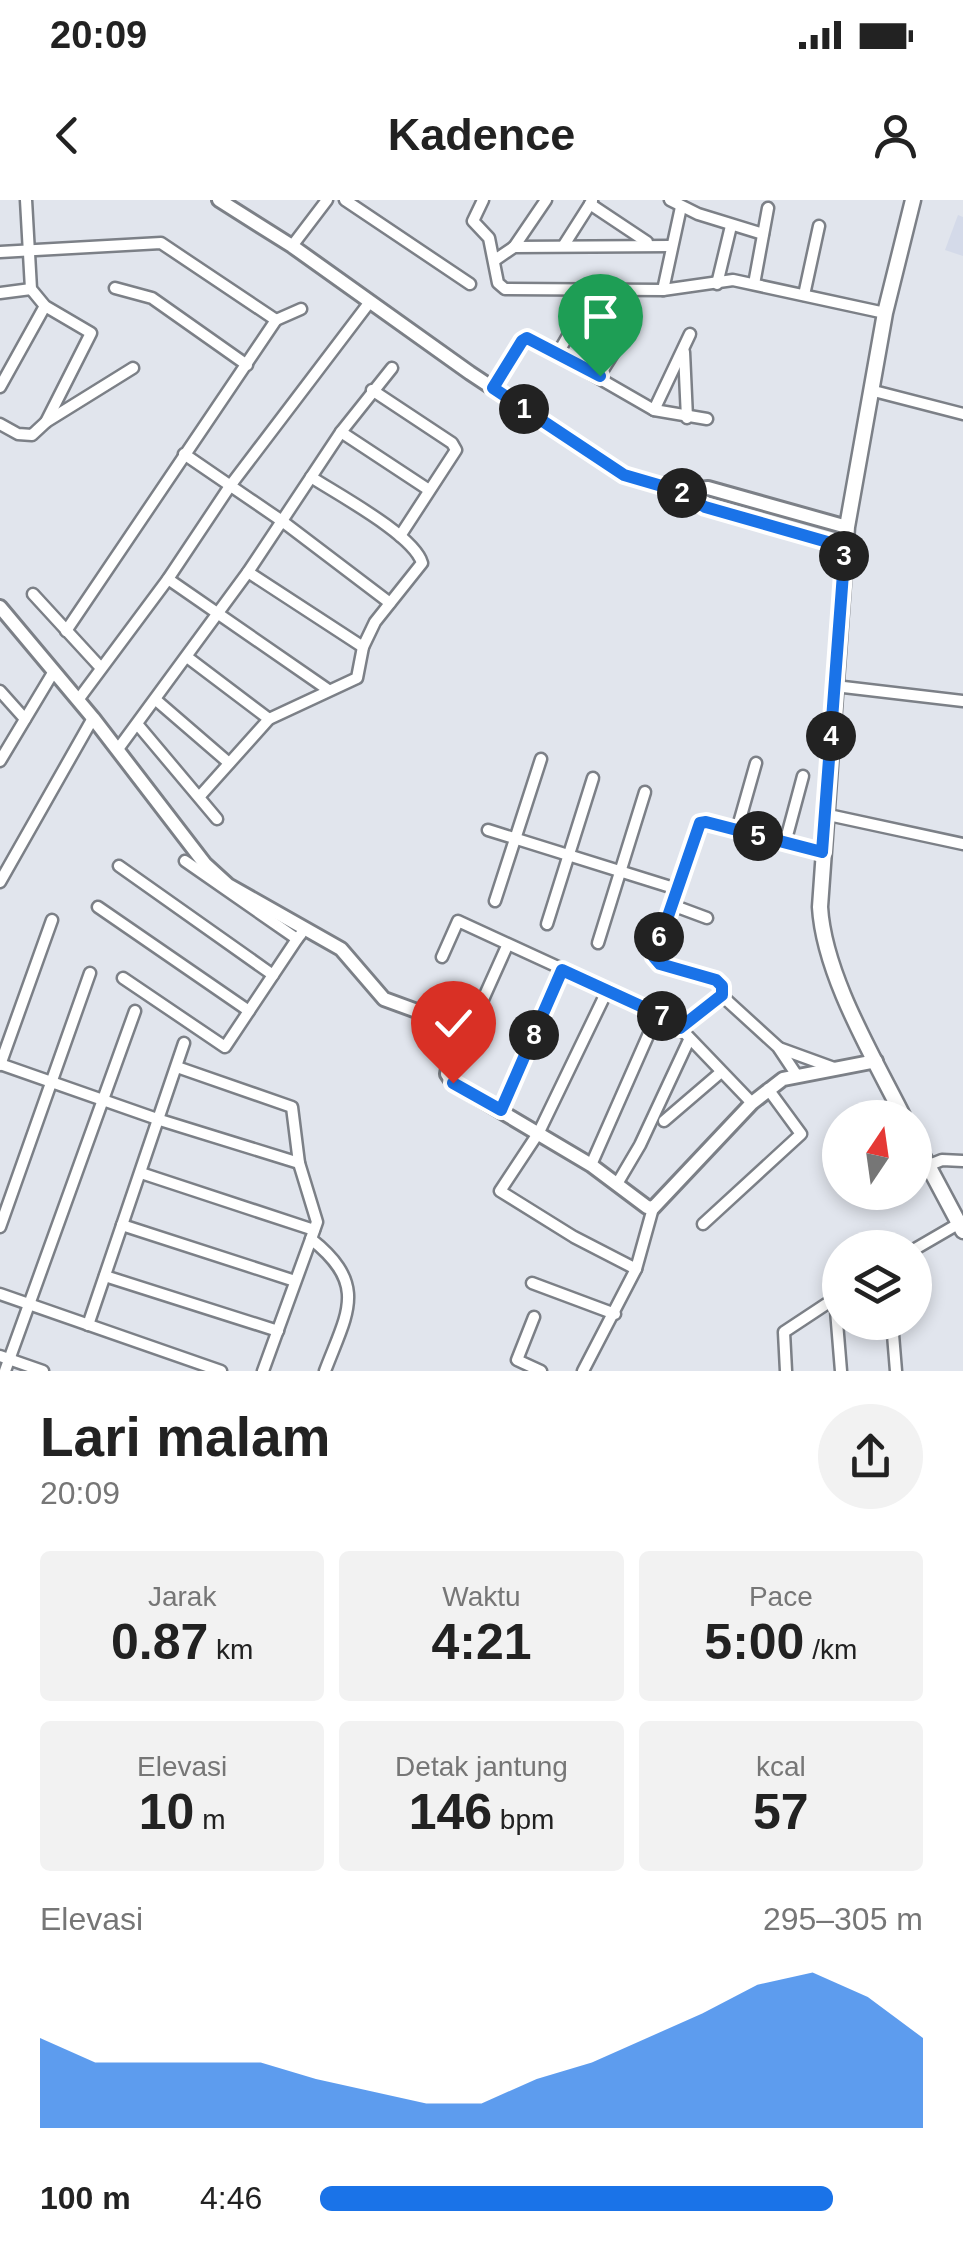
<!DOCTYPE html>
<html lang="id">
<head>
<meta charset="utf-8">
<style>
	:root { --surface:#fff; --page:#f2f2f2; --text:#222; --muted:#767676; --accent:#1a73e8 }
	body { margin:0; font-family:Arial,sans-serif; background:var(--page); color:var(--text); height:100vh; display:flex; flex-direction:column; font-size:38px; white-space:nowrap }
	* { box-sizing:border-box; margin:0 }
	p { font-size:32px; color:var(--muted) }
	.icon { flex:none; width:55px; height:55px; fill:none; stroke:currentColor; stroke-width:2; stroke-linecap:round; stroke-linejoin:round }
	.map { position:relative; height:1171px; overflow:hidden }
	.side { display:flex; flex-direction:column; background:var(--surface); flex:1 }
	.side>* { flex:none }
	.needle { width:65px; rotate:13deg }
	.tools { position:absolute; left:822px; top:900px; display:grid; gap:20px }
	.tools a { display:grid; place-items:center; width:110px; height:110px; border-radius:50%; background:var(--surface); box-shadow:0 5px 15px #0003; font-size:50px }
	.pin { position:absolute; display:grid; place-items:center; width:85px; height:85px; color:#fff; margin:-102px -42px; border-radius:50% 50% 50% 0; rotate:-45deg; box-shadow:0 0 10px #0007 }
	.pin .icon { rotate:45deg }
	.km { position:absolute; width:50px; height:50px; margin:-25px; border-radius:50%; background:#222; color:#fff; font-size:28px; line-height:50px; text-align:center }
	.round { display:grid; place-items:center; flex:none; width:105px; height:105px; border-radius:52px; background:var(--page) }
	.headline { display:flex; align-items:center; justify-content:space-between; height:170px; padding:0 40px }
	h1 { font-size:55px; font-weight:800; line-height:75px }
	.stats { display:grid; grid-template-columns:repeat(3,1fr); gap:15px; height:170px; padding:10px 40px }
	.stats div { display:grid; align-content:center; border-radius:10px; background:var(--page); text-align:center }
	.stats b { font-size:50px; font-weight:800 }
	.stats small { font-size:28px; font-weight:400 }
	.stats p { font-size:28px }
	.chart { height:280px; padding:20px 40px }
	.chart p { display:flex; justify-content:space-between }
	.chart svg { width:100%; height:180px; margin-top:10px; fill:var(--accent); opacity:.7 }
	ul { padding:0 40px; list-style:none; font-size:32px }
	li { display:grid; grid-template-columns:160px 120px 1fr; align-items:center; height:75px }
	li i { height:25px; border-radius:12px; background:var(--accent) }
	.status { display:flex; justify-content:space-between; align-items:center; height:70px; padding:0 50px; background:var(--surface); direction:ltr }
	.status svg { height:28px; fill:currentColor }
	header { display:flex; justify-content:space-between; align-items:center; height:130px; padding:0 40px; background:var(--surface); font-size:45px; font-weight:800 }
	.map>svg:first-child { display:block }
	.built { fill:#d4dae9 }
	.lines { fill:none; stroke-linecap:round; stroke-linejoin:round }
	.minor-casing { stroke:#7c8087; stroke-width:15 }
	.tertiary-casing { stroke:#7c8087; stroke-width:18 }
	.secondary-casing { stroke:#7c8087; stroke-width:19 }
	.minor { stroke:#fff; stroke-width:10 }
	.tertiary { stroke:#fff; stroke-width:12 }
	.secondary { stroke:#fff; stroke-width:14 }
	.route-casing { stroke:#fff; stroke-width:20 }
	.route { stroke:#1a73e8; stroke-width:12 }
</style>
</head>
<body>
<div class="status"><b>20:09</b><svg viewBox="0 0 49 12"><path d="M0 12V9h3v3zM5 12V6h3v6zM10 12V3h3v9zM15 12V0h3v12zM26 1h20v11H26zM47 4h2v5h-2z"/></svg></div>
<header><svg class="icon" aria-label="back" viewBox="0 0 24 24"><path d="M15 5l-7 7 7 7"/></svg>Kadence<svg class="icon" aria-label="person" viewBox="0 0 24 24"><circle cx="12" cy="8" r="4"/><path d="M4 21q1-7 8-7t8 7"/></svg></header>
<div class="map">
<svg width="963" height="1171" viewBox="0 0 963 1171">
	<rect width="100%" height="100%" fill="#e1e5ed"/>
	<polygon class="built" points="958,15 963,17 963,56 945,50"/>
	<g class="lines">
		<defs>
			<g id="minor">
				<polyline points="26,0 31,89 45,106 91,133 46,222"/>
				<polyline points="345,0 470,84"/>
				<polyline points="483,0 473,21 489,38 498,83 505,89 663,90 733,80 885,113"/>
				<polyline points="670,0 698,14 763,34"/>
				<polyline points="590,4 647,42"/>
				<polyline points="564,45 592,1"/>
				<polyline points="292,46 327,0"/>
				<polyline points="514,47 546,0"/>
				<polyline points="0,52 161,43 276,120"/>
				<polyline points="495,60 514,47 671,46"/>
				<polyline points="717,84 731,26"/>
				<polyline points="754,84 768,8"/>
				<polyline points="115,88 152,98 247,165"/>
				<polyline points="663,90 681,7"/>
				<polyline points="0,93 31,89"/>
				<polyline points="804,95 819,26"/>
				<polyline points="684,152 687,218"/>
				<polyline points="558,153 569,134"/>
				<polyline points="599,176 633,122"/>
				<polyline points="0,187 45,106"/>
				<polyline points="493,188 521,141 529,138 654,210 707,219"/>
				<polyline points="372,190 452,243 456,250 400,336"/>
				<polyline points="870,190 963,214"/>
				<polyline points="654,210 690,134"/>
				<polyline points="0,224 18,234 32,235 46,222 133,168"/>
				<polyline points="341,232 429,290"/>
				<polyline points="184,254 282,321 390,403"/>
				<polyline points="248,372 363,447"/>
				<polyline points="168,379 327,489"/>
				<polyline points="33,394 101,468"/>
				<polyline points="66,431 276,120 301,109"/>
				<polyline points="187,457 269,519"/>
				<polyline points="835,486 963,501"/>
				<polyline points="0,491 25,519"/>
				<polyline points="78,500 168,379 230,286 369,103"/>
				<polyline points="156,500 229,563"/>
				<polyline points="138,525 217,619"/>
				<polyline points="118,549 248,372 341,232 392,168"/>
				<polyline points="0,561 54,471"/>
				<path d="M200 596 269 519 357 478 363 447 375 422 422 363C414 335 337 294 311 277"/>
				<polyline points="824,614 963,644"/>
				<polyline points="488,630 677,689"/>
				<polyline points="737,630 756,563"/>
				<polyline points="785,643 803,576"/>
				<polyline points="185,661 297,739 301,734"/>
				<polyline points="119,666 273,775"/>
				<polyline points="0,682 93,518"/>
				<polyline points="495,701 541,559"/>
				<polyline points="672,705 707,718"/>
				<polyline points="98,707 249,811"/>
				<polyline points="547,724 593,578"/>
				<polyline points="598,743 645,592"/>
				<polyline points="442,757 458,721 658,813 680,828 752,903"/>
				<polyline points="123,778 225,847 297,739"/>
				<polyline points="608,789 539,932 500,991 574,1037 636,1069"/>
				<polyline points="680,828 721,795"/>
				<polyline points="779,848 834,868"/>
				<polyline points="0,864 160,920 299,963"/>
				<polyline points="0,865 52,720"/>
				<path d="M177 867 292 907 299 963 317 1022 311 1039C369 1085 347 1113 325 1171"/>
				<polyline points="450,873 507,746"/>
				<polyline points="796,874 778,847 721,795 720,783 660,764 654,757 655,749 701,622 821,652"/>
				<polyline points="501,910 562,770"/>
				<polyline points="664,921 720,873"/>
				<polyline points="591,965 658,813"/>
				<polyline points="927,966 942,960 963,961"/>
				<polyline points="141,973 314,1030"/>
				<polyline points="617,984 640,945 689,840"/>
				<polyline points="703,1024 801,934 768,889"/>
				<polyline points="122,1025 295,1081"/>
				<polyline points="0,1027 90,773"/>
				<polyline points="915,1049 958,1024"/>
				<polyline points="105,1076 278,1131"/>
				<polyline points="532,1083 615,1114"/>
				<polyline points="0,1094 221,1171"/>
				<polyline points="835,1098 841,1171"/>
				<polyline points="534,1117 517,1160 541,1171"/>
				<polyline points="892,1122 896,1171"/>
				<polyline points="88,1125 184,843"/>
				<polyline points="0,1156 43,1171"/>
				<polyline points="5,1171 135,811"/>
				<polyline points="263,1171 311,1039"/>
				<polyline points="583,1171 636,1069 653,1008"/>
				<polyline points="786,1171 784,1132 840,1095"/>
			</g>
			<g id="tertiary">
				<polyline points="219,0 292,46 470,173 624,275 679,291 708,288 847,327"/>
				<polyline points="679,291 705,307 845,347"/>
				<polyline points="0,407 93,518 205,664 228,685 341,749 384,799 444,821 454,834 447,874 453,883 591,965 647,1007 653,1008 752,903 783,879 876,861"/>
			</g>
			<g id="secondary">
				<path d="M904 918C873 856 824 775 820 707L847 327 885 113 913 0"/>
				<polyline points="915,941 963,1031"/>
			</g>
		</defs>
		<use href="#minor" class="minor-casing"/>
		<use href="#tertiary" class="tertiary-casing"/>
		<use href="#secondary" class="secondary-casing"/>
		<use href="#minor" class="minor"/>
		<use href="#tertiary" class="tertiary"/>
		<use href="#secondary" class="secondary"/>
	</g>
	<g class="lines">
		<defs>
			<polyline id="route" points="453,883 501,910 562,770 658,814 680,828 722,795 722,786 716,780 660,764 654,757 700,623 706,622 822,652 845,347 705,307 679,291 624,275 493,188 522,141 527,138 600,176"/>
		</defs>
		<use href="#route" class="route-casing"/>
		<use href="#route" class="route"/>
	</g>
</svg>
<div class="tools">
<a><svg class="needle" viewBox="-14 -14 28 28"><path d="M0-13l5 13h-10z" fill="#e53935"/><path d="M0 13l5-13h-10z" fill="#767676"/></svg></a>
<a><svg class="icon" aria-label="layers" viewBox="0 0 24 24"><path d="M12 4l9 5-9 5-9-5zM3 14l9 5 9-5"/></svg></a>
</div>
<div class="pin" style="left:600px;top:176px;background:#1e9e55"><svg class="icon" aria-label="arrive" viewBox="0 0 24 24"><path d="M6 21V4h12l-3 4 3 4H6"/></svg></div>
<div class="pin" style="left:453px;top:883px;background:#d93025"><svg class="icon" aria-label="check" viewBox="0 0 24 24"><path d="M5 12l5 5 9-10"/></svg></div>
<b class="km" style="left:524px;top:209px">1</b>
<b class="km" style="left:682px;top:293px">2</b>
<b class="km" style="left:844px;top:356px">3</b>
<b class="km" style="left:831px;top:536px">4</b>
<b class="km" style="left:758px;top:636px">5</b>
<b class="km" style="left:659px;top:737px">6</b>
<b class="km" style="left:662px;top:816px">7</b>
<b class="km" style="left:534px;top:835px">8</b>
</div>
<section class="side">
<div class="headline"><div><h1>Lari malam</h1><p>20:09</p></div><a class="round"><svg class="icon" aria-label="share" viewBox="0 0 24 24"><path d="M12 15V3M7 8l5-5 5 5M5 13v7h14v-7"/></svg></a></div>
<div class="stats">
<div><p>Jarak</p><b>0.87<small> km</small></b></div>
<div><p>Waktu</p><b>4:21</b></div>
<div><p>Pace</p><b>5:00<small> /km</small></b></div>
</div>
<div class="stats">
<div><p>Elevasi</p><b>10<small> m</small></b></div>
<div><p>Detak jantung</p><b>146<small> bpm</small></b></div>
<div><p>kcal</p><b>57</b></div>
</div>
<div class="chart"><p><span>Elevasi</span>295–305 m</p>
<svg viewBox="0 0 160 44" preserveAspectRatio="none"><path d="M0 44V22L10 28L20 28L30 28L40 28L50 32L60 35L70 38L80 38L90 32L100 28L110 22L120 16L130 9L140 6L150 12L160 22V44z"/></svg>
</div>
<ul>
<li><b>100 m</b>4:46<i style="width:85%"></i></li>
</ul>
</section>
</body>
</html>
